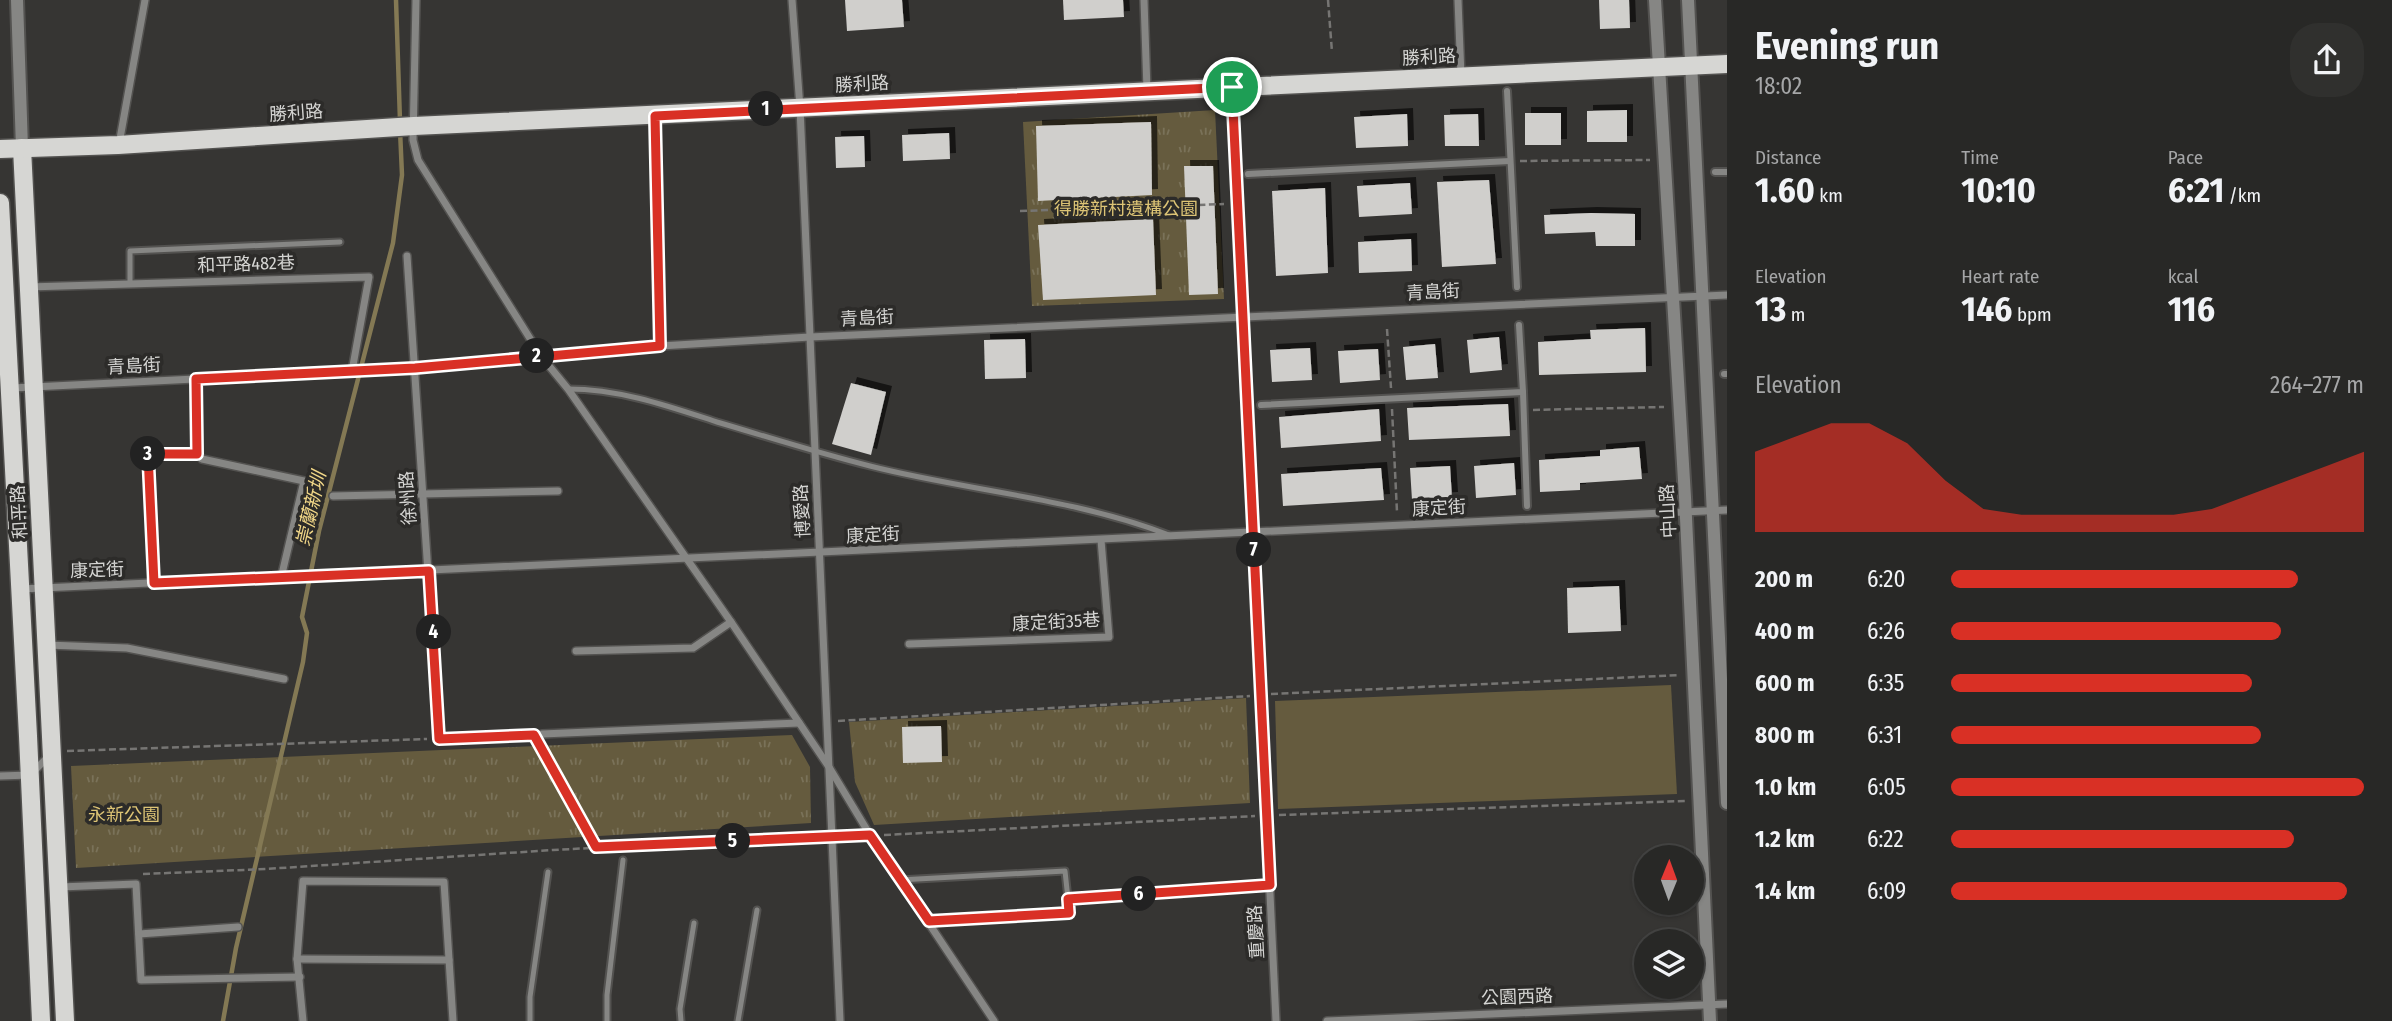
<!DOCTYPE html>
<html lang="en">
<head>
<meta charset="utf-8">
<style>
	:root { --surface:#282826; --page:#30302e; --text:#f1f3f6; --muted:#a5a6a7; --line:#444443; --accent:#d93025 }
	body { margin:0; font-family:"Fira Sans Condensed","Noto Sans TC",sans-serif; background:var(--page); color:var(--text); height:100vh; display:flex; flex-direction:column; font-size:26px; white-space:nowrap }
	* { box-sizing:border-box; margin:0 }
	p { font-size:23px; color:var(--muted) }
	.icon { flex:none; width:38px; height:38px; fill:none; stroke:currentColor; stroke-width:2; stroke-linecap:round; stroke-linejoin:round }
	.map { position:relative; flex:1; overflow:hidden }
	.sheet { display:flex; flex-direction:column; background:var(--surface); width:665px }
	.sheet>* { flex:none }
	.needle { width:46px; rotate:1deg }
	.tools { position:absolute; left:1634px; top:845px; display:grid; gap:14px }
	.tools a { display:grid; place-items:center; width:70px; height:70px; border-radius:50%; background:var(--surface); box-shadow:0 2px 5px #0004,0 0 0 2px var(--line); font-size:35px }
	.pin { position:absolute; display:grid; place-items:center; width:60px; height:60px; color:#fff; margin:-30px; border:4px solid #fff; border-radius:50%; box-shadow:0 2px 7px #0007 }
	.km { position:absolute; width:35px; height:35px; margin:-18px; border-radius:50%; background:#222; color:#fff; font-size:19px; line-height:35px; text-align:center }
	.round { display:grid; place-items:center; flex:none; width:74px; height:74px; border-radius:28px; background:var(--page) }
	.overview { display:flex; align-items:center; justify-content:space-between; height:119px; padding:0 28px }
	h1 { font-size:38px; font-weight:700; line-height:52px }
	.stats { display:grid; grid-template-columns:repeat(3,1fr); gap:10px; height:119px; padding:7px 28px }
	.stats div { display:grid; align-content:center }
	.stats b { font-size:35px; font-weight:700 }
	.stats small { font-size:19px; font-weight:400 }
	.stats p { font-size:19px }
	.chart { height:196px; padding:14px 28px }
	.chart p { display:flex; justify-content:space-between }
	.chart svg { width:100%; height:126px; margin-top:7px; fill:var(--accent); opacity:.7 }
	ul { padding:0 28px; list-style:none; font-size:23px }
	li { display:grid; grid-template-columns:112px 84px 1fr; align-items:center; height:52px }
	li i { height:18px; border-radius:9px; background:var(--accent) }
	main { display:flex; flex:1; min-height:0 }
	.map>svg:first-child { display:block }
	.green { fill:#655b3e }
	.park { fill:url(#park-tufts) }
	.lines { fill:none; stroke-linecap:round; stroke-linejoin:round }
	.stream { stroke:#847954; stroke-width:4.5 }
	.building { fill:#d0cfcc; filter:url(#shadow) }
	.service-casing { stroke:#535250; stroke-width:9 }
	.pedestrian-casing { stroke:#535250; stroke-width:10 }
	.minor-casing { stroke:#535250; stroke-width:10 }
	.tertiary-casing { stroke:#535250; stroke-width:16 }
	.primary-casing { stroke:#535250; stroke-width:21 }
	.path { stroke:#767573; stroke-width:2.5; stroke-dasharray:7 3.5; stroke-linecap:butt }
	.service { stroke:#868684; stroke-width:5 }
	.pedestrian { stroke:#868684; stroke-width:6 }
	.minor { stroke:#868684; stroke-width:7 }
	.tertiary { stroke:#868684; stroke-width:12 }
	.primary { stroke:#d6d6d3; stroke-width:18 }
	.route-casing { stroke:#fff; stroke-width:14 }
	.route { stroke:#d93025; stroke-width:9 }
	.labels { text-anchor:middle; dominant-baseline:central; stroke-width:7; stroke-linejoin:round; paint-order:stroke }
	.street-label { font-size:18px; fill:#d5d5d3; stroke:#2c2b29 }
	.park-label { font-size:18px; fill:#ddc475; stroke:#2c2b29 }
	.water-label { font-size:19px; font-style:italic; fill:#f1d788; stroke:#2c2b29 }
</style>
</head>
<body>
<main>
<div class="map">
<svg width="1727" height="1021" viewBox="0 0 1727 1021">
	<defs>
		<pattern id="park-tufts" width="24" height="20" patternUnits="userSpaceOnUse" patternTransform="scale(1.75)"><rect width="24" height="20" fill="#655b3e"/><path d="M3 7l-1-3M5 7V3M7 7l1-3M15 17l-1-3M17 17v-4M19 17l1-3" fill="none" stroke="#7a7259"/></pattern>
		<filter id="shadow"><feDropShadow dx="6" dy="-6" stdDeviation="0" flood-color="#0009"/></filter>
	</defs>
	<rect width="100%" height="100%" fill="#363533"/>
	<polygon class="green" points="1671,685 1677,794 1278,809 1275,701"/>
	<g class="park">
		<polygon points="1215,110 1224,299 1032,306 1023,122"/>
		<polygon points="1246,698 1250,803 874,825 855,782 849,722"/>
		<polygon points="792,735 810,767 811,823 76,868 71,766"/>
	</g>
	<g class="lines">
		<g class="stream">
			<polyline points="396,0 400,121"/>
			<polyline points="223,1021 236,948 303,662 307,633 302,617 319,531 393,243 402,175 400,130"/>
		</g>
	</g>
	<g class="building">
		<polygon points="845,0 902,0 904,27 847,31"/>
		<polygon points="1063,0 1123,0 1124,17 1064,20"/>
		<polygon points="1599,0 1629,0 1630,28 1600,29"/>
		<polygon points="1627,110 1627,142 1587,142 1587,111"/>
		<rect x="1525" y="113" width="36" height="32"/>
		<polygon points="1407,114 1408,146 1356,148 1354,117"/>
		<polygon points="1478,114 1479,146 1445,146 1444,115"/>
		<polygon points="1151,122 1152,195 1038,201 1036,126"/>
		<polygon points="949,133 950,159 903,161 902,135"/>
		<polygon points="864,136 865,167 836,168 835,137"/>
		<polygon points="1184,166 1213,166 1218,294 1189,295"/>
		<polygon points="1489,180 1496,264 1442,267 1437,182"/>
		<polygon points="1410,183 1412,214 1359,217 1357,186"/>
		<polygon points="1325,188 1328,273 1276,276 1272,191"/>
		<polygon points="1591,213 1635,214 1635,246 1596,246 1595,232 1545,234 1544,215"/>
		<polygon points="1153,219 1156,295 1043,300 1038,225"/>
		<polygon points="1411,239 1412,271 1359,273 1358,242"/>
		<polygon points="1645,328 1646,372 1539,375 1538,342 1591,339 1590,330"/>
		<polygon points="1499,337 1502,370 1470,373 1467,340"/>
		<polygon points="1025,339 1026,378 985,379 984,340"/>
		<polygon points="1435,344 1438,378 1406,380 1403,347"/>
		<polygon points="1310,348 1312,380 1272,382 1270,350"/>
		<polygon points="1378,349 1380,380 1340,383 1338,351"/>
		<polygon points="851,383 886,392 871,455 832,444"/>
		<polygon points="1508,404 1510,436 1409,440 1407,408"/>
		<polygon points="1379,409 1381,441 1281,448 1279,417"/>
		<polygon points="1639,447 1642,479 1580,483 1580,490 1540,492 1539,460 1600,456 1600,450"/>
		<polygon points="1514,463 1516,495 1476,498 1474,466"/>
		<polygon points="1450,466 1452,498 1412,500 1410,468"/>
		<polygon points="1381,468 1384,500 1283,506 1281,474"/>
		<polygon points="1619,586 1621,631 1568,633 1567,588"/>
		<polygon points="941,726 942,762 903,763 902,727"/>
	</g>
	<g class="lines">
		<defs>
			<g id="service">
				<polyline points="130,284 130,251 340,242"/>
				<path d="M568 389C620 389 668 406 717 422 768 437 818 453 870 466 968 491 1074 498 1169 535"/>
				<polyline points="899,880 1065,871 1068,899"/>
				<polyline points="530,1021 530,997 548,872"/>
				<polyline points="607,1021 607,995 623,860"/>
				<polyline points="681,1021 680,1009 694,923"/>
				<polyline points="738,1021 757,910"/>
			</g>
			<g id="pedestrian">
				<polyline points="1507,91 1517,287"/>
				<polyline points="1715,172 1727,172"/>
				<polyline points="1248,174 1510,161"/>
				<polyline points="1724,374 1727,374"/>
				<polyline points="1523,392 1527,506"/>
				<polyline points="1261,405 1523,392 1519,325"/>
			</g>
			<g id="minor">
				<polyline points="416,0 413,140 418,160 541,356 568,389 731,622 829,767 870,835 994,1021"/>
				<polyline points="792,0 800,108 840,1021"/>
				<polyline points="1144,0 1147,90"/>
				<polyline points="1458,0 1461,76"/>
				<polyline points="1232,88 1276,1021"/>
				<polyline points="119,144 145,0"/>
				<polyline points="657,202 660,346"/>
				<polyline points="407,256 439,739"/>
				<polyline points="28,287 369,277 352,371"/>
				<polyline points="12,388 415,368 660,346 810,337 1727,295"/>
				<polyline points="202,459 304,481 281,578"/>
				<polyline points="333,496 558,491"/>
				<polyline points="154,583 148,454 197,454 196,379"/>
				<polyline points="21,589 1727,510"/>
				<polyline points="909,644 1109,637 1101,540"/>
				<polyline points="47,645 127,648 284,679"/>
				<polyline points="576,651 693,648 731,622"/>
				<polyline points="542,734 799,723"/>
				<polyline points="0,776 30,775 48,757"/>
				<polyline points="60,887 136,884 141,980 300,977"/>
				<polyline points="929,921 1069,913 1068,899 1270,885"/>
				<polyline points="139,934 238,927"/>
				<polyline points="297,959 449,960"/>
				<polyline points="303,1021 297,959 303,881 444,882 453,1021"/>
				<polyline points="1327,1021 1727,1004"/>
			</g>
			<g id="tertiary">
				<polyline points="17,0 22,148"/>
				<polyline points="1655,0 1685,497 1710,1021"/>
				<polyline points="1688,0 1727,803"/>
			</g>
			<g id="primary">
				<polyline points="22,148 65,1021"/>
				<polyline points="0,149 118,145 414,126 1727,64"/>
				<polyline points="0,203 28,736 41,1021"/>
			</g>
		</defs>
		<use href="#service" class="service-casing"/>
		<use href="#pedestrian" class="pedestrian-casing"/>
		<use href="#minor" class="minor-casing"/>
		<use href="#tertiary" class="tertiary-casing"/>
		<use href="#primary" class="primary-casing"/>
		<g class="path">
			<polyline points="1328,0 1332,52"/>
			<polyline points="655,132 657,192"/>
			<polyline points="1520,161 1650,160"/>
			<polyline points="1020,211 1224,204"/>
			<polyline points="1387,329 1391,388"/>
			<polyline points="1392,409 1397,512"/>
			<polyline points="1533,410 1664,407"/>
			<polyline points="1271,694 1680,675"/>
			<polyline points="838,721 1250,696"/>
			<polyline points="451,738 532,735"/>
			<polyline points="539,744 596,847"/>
			<polyline points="67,751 427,739"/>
			<polyline points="1279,815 1685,801"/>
			<polyline points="884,835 1255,816"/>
			<polyline points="842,836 856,836"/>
			<polyline points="143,874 266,869 553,850 821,836"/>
		</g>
		<use href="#service" class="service"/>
		<use href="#pedestrian" class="pedestrian"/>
		<use href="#minor" class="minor"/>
		<use href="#tertiary" class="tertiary"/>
		<use href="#primary" class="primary"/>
	</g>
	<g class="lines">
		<defs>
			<polygon id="route" points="1232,87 1270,885 1068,899 1069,913 929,921 870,835 596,847 534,735 439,739 429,571 154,583 148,454 197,454 196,379 415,368 660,346 655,116"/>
		</defs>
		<use href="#route" class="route-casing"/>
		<use href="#route" class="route"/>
	</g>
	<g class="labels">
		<g class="street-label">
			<text transform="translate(1429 57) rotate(-3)">勝利路</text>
			<text transform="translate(862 84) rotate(-3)">勝利路</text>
			<text transform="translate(296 113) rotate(-4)">勝利路</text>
			<text transform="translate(246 264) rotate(-2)">和平路482巷</text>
			<text transform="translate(1433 292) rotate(-3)">青島街</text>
			<text transform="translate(867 318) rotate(-3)">青島街</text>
			<text transform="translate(134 366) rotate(-3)">青島街</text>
			<text transform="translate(408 498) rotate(-94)">徐州路</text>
			<text transform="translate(1439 508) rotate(-3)">康定街</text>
			<text transform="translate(802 511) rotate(-93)">博愛路</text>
			<text transform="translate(1668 511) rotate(-93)">中山路</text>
			<text transform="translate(19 512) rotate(-93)">和平路</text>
			<text transform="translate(873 535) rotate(-3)">康定街</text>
			<text transform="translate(97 570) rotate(-2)">康定街</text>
			<text transform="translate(1056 622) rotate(-3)">康定街35巷</text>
			<text transform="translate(1256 932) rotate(-93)">重慶路</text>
			<text transform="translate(1517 997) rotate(-2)">公園西路</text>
		</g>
		<g class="park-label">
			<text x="1126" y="209">得勝新村遺構公園</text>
			<text x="124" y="815">永新公園</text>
		</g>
		<g class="water-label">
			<text transform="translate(311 509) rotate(-77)">崇蘭新圳</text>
		</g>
	</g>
</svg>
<div class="tools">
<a><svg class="needle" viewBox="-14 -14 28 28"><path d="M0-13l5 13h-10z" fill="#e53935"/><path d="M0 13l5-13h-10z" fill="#a5a6a7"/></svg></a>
<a><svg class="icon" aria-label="layers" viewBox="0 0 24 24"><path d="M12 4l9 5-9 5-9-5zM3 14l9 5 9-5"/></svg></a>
</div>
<div class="pin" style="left:1232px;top:87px;background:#1e9e55"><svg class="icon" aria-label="arrive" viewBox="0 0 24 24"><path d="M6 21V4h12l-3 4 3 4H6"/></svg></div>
<b class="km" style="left:766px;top:109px">1</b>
<b class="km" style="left:537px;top:356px">2</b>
<b class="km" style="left:148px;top:454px">3</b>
<b class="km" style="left:434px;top:632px">4</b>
<b class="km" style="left:733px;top:841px">5</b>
<b class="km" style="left:1139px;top:894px">6</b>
<b class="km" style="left:1254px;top:550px">7</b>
</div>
<section class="sheet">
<div class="overview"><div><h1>Evening run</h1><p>18:02</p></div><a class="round"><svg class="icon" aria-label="share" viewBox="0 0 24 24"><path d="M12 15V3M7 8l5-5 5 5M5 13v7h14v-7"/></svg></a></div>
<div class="stats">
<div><p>Distance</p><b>1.60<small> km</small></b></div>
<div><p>Time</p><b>10:10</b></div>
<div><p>Pace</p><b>6:21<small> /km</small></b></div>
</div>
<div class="stats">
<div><p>Elevation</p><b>13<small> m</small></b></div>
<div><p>Heart rate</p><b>146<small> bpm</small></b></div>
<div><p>kcal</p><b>116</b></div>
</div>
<div class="chart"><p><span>Elevation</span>264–277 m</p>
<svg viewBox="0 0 160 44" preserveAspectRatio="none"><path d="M0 44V16L10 11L20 6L30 6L40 13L50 26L60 36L70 38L80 38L90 38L100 38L110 38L120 36L130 31L140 26L150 21L160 16V44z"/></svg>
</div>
<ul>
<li><b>200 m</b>6:20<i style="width:84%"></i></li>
<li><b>400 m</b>6:26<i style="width:80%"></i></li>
<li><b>600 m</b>6:35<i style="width:73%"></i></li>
<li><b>800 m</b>6:31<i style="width:75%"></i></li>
<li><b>1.0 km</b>6:05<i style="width:100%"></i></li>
<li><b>1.2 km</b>6:22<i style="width:83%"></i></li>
<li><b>1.4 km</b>6:09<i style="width:96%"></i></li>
</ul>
</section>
</main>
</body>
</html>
